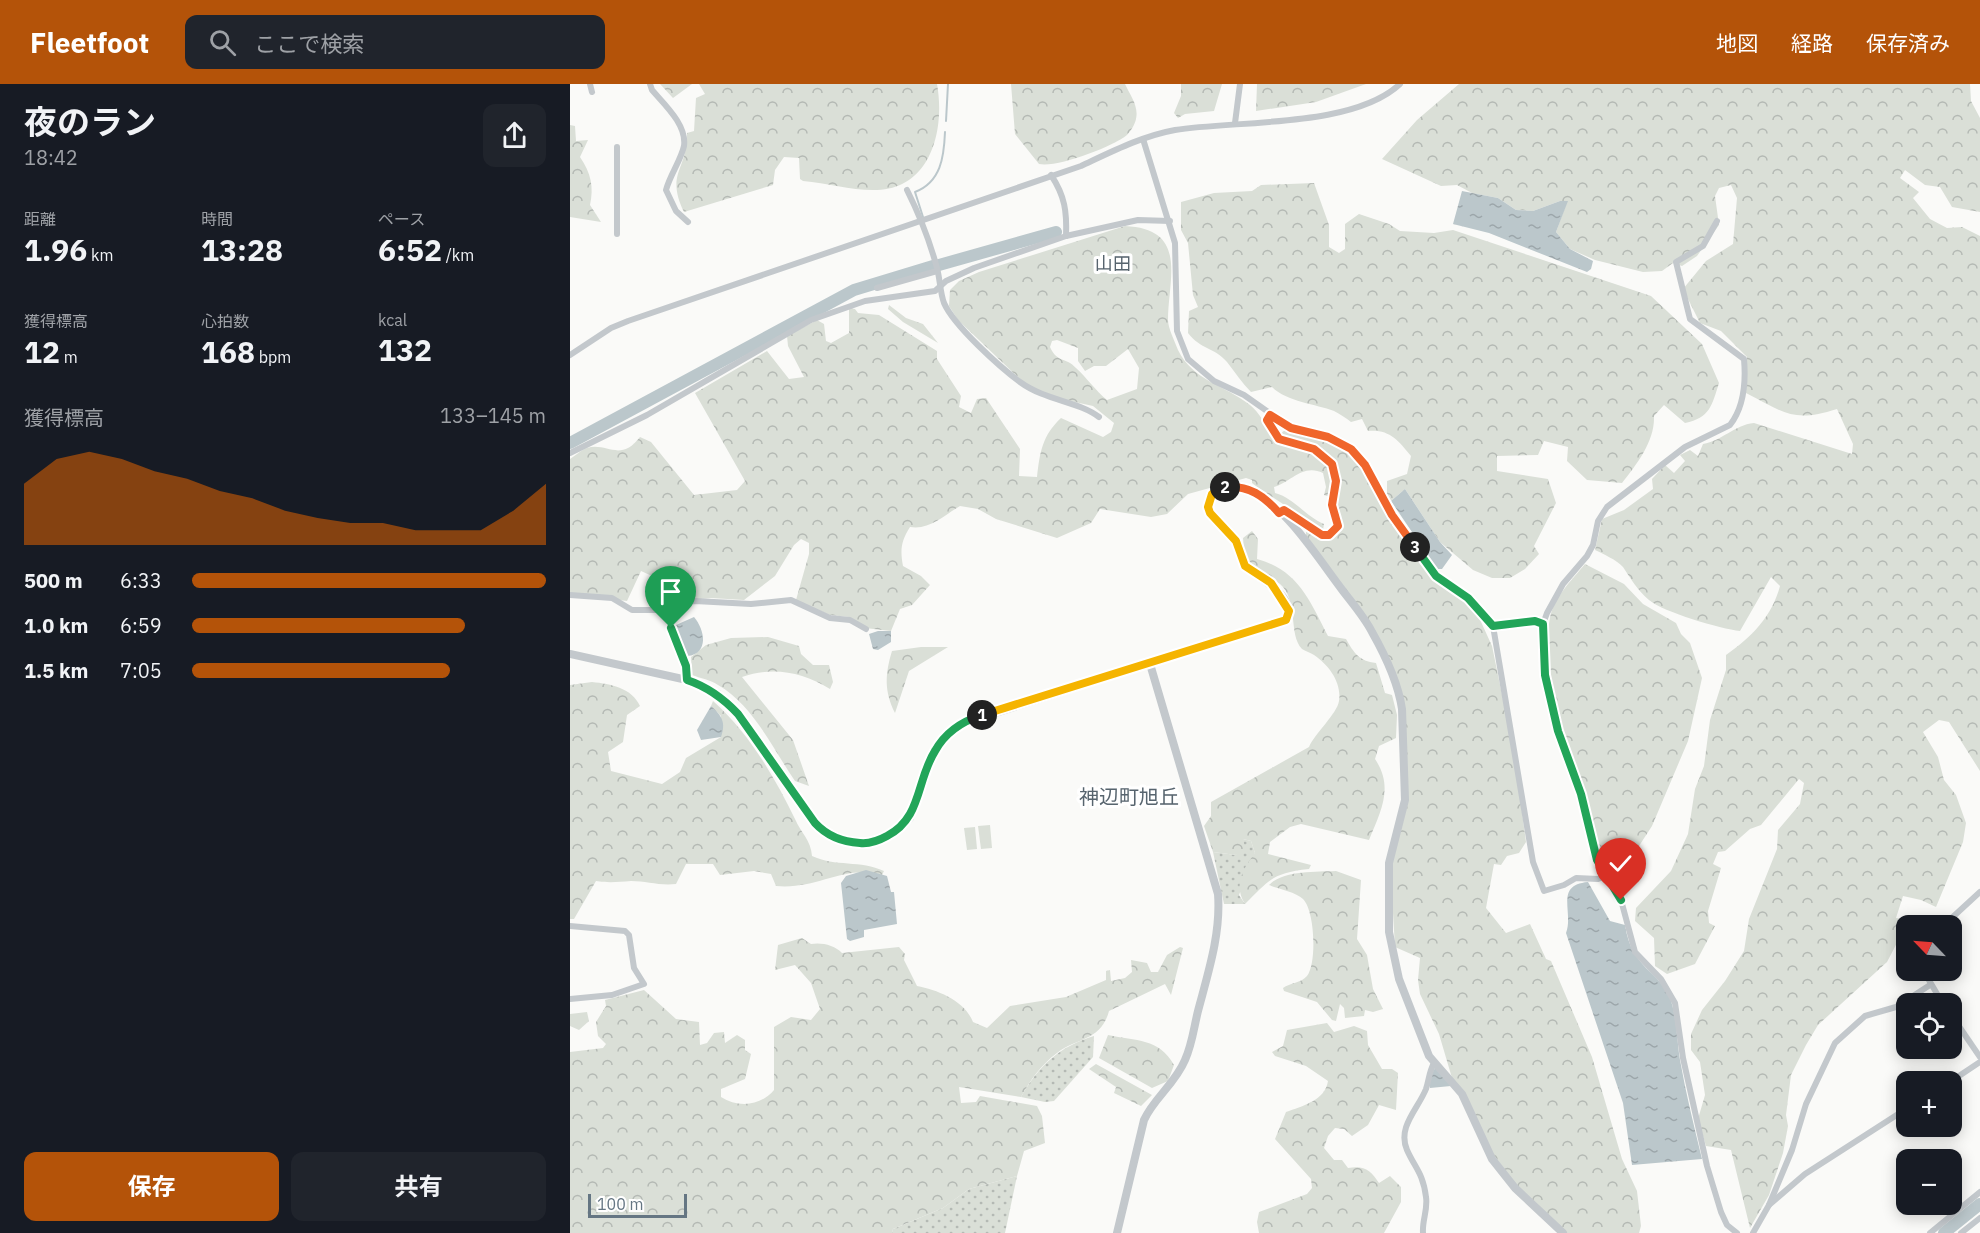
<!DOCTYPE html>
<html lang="ja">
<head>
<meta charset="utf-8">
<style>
	:root { --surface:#171b24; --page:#20242c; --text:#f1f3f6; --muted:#9ea1a6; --accent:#b45309 }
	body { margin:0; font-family:"IBM Plex Sans","Noto Sans JP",sans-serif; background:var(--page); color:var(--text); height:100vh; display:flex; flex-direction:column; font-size:22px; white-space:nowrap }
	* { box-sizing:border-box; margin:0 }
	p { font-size:20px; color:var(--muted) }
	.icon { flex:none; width:33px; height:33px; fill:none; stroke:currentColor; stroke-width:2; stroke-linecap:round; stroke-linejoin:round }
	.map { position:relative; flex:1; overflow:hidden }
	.side { display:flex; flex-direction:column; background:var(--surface); width:570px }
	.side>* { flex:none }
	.needle { width:39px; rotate:295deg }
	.tools { position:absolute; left:1326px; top:831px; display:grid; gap:12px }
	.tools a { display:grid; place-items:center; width:66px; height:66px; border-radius:12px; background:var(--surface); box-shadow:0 3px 15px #0003; font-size:30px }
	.scale { position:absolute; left:18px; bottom:15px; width:99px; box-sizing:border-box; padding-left:6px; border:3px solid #657683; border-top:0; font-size:16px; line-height:21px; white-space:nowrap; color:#657683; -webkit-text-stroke:4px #fff; paint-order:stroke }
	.pin { position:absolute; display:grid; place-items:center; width:51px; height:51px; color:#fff; margin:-62px -26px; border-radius:50% 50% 50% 0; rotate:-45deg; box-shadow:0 0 6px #0007 }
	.pin .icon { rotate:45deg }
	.km { position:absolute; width:30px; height:30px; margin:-15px; border-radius:50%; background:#222; color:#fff; font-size:16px; line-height:30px; text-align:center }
	.round { display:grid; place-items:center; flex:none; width:63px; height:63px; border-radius:12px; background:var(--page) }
	.summary { display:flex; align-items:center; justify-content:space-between; height:102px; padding:0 24px }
	h1 { font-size:33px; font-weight:700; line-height:45px }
	.stats { display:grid; grid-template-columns:repeat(3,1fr); gap:9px; height:102px; padding:6px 24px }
	.stats div { display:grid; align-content:center }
	.stats b { font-size:30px; font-weight:700 }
	.stats small { font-size:16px; font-weight:400 }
	.stats p { font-size:16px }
	.chart { height:168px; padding:12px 24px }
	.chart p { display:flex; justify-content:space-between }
	.chart svg { width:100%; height:108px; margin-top:6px; fill:var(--accent); opacity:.7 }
	.primary-button { display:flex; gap:12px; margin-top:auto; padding:12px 24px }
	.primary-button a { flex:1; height:69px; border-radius:12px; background:var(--accent); color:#fff; font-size:24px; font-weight:700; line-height:69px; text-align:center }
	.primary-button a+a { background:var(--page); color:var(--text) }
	ul { padding:0 24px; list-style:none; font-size:20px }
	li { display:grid; grid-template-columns:96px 72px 1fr; align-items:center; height:45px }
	li i { height:15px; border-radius:8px; background:var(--accent) }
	header { display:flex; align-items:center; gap:36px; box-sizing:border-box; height:84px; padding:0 30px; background:var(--accent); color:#fff }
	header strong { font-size:28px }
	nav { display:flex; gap:33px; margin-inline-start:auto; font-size:21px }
	.search { width:420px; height:54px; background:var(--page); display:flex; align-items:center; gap:15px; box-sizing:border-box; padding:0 21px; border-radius:12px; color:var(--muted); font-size:22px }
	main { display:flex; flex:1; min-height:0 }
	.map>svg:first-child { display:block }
	.grass { fill:url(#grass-dots) }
	.forest { fill:url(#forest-crowns); fill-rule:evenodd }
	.garden { fill:#dadfd7 }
	.water { fill:url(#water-ripples) }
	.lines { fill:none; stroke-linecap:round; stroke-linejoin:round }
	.stream { stroke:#bbc7cb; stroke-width:2 }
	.river { stroke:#bbc7cb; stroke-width:12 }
	.minor { stroke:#c3c8cc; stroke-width:6 }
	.tertiary { stroke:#c3c8cc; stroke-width:8 }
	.split-1-casing { stroke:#fff; stroke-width:12 }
	.split-2-casing { stroke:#fff; stroke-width:12 }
	.split-3-casing { stroke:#fff; stroke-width:12 }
	.split-4-casing { stroke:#fff; stroke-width:12 }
	.split-1 { stroke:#22a559; stroke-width:8 }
	.split-2 { stroke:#f5b400; stroke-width:8 }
	.split-3 { stroke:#f0652b; stroke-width:8 }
	.split-4 { stroke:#22a559; stroke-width:8 }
	.labels { text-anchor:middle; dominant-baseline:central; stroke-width:6; stroke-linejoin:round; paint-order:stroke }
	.neighbourhood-label { font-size:18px; fill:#57646e; stroke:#fff }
	.quarter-label { font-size:20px; fill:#57646e; stroke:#fff }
</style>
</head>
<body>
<header>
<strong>Fleetfoot</strong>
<div class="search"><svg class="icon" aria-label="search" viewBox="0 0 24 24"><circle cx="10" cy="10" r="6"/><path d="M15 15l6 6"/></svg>ここで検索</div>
<nav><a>地図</a><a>経路</a><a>保存済み</a></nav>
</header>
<main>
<section class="side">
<div class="summary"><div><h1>夜のラン</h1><p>18:42</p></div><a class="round"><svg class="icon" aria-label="share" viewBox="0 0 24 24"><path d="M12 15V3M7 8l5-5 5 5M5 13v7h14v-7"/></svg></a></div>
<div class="stats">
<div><p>距離</p><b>1.96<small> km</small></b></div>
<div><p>時間</p><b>13:28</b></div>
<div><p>ペース</p><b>6:52<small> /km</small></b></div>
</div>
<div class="stats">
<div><p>獲得標高</p><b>12<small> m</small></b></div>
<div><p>心拍数</p><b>168<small> bpm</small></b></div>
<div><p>kcal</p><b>132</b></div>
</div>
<div class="chart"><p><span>獲得標高</span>133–145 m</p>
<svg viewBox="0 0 160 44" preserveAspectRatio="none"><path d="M0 44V19L10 9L20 6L30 9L40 14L50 17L60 22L70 25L80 30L90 33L100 35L110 35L120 38L130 38L140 38L150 30L160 19V44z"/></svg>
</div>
<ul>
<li><b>500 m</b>6:33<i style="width:100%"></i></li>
<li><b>1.0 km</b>6:59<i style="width:77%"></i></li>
<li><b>1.5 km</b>7:05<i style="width:73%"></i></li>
</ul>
<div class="primary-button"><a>保存</a><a>共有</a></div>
</section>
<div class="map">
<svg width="1410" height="1149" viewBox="0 0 1410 1149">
	<defs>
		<pattern id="grass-dots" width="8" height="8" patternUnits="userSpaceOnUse" patternTransform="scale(1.5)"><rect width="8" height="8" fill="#dadfd7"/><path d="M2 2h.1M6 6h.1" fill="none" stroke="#b4b9b4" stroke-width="1.8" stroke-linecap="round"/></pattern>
		<pattern id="forest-crowns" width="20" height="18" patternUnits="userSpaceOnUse" patternTransform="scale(1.5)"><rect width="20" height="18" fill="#dadfd7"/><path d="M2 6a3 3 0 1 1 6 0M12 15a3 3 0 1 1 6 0" fill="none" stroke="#b4b9b4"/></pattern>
		<pattern id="water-ripples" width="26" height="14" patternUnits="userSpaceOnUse" patternTransform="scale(1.5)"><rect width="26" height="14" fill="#bbc7cb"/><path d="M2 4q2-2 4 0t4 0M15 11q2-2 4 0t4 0" fill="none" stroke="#9ca6aa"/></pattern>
	</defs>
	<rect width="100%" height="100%" fill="#fafaf8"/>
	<g class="grass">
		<polygon points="673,755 681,757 685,769 669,811 675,820 654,820 643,768 666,771"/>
		<path d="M524 952 523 973 484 1017 475 1018 451 1013C468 982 490 962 524 952Z"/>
		<polygon points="447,1092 435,1149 322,1149 323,1145 373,1124 399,1105"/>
	</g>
	<g class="forest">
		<polygon points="90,0 122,0 103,14"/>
		<path d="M129 0H367C375 44 362 104 307 106 283 107 258 99 233 97L230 95 229 74 214 73 205 86 203 101 114 128C95 89 118 86 117 49L124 47 126 14 135 10Z"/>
		<path d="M441 0H555C560 11 569 22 566 35 565 40 561 47 557 51 542 63 487 84 469 80L445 50Z"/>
		<polygon points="611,0 652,0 644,27 615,30 608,34 604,29 611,12"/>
		<polygon points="687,0 796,0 746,18 686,27"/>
		<path d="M889 0H1400L1401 17 1410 34V128L1382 123 1370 103 1355 101 1335 86 1330 94 1349 108 1343 114 1360 135 1377 144 1392 143 1410 152V687L1379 638 1369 636 1353 648 1368 673 1374 696 1386 711 1396 739 1393 758 1366 823 1351 816 1333 812 1326 834 1339 836 1317 878 1248 941 1236 961 1221 991 1216 1031 1218 1042 1213 1069 1199 1111 1180 1144 1161 1066 1136 1062 1128 1035 1135 1011 1130 978 1121 966V950L1132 926 1155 897 1174 867 1179 835 1207 765 1208 746 1230 720 1234 699 1229 695 1191 741 1180 745 1155 767 1148 768 1143 780 1151 784 1138 827 1139 839 1145 842 1125 880 1097 890 1085 882 1084 854 1065 837 1066 824 1101 787 1118 750 1125 705 1134 682 1140 636 1156 586V571C1182 553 1202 532 1210 502L1201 493 1170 547C1151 545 1093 528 1079 516 1067 506 1061 495 1053 483 1047 476 1033 470 1025 466L1032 435 1054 426 1083 405 1082 395 1095 381 1104 389 1115 377 1110 371 1120 366 1128 372 1133 360C1152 357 1164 341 1184 339L1282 370 1283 360 1267 325C1223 339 1215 329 1176 309L1177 273 1151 247 1130 239 1113 205 1136 177 1163 160 1167 114 1161 101 1149 104 1145 112 1149 141 1127 172 1112 182 1103 179 1092 187 1073 188 1025 176 1000 165 986 148 997 118 990 117 963 127 946 126 928 114 902 109 887 101 871 102 812 75 847 36Z"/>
		<path d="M0 41 5 42 6 57 18 56 10 73C21 89 24 103 20 121L31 138 0 133Z"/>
		<path d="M744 99 759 141V163L769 169 775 165V140L789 130 819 140 830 147 864 149 883 146 1081 212 1132 260 1149 299C1142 321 1140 334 1115 339L1094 321 1084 332C1085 357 1067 380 1052 399L1017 396 997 377 998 363 974 357 968 371 927 372V387L978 395 986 419 964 462 969 470 955 485 940 494H922L903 486 870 458 835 405 821 417 817 411V397L837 390 841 372C828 356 819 345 798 347L792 335 781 338C776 334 770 330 764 327 746 320 717 318 702 303L681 308C672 299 665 288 657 278 644 263 631 266 618 249L619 227 628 223 623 211 618 159 611 146V118L644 109 682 107 691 101Z"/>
		<path d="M555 142C619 145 598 195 598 236 598 244 605 258 608 266 623 297 655 301 680 321 691 330 698 345 706 358L741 368 762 387 760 413 754 411 756 403 753 389C733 379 721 398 704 403L705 409C724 414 735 432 754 440L753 446C739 446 733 433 722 426 709 417 695 409 682 399V396L676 394 618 410 597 430 581 433 530 425 521 439 487 454 426 435 408 425 390 422C373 432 360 446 340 443 331 457 330 466 333 482L351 492 360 501 342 521 330 525 321 547 295 544 279 533 260 531 226 516 239 470V459L231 455 224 461 205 492 174 516 141 514 94 519 88 512 93 497 71 487 57 517 0 510V375C5 372 11 366 17 364 37 358 50 379 70 353L81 358 124 411 167 406 175 397 125 309 197 267 219 295 234 293 218 262 217 252 247 236 254 240 256 257 261 259 279 249V224L285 225 288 229 309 231 367 267V275L391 312 389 323 401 329 407 315 416 314 450 365 449 392 467 393C470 368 472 352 491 334L533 353 541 348 544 339 523 322 473 311 453 298 388 236 379 222 380 206 389 197 409 188ZM487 256 508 264V277L515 287 524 282H536L558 265 569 284 567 305 537 316C525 306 517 294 506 284 496 273 487 279 480 263L482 257Z"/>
		<polygon points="319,221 336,234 353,240 368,259 333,238 318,225"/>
		<path d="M715 346 768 362 789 377 817 428 862 493 897 518 907 529 922 562 944 669 956 758 949 769 937 772 931 781 924 780 916 824 936 849 960 840 976 875 981 877 1022 973 1052 1075 1067 1107 1071 1142 1069 1149H995L949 1105 923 1070 882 994 869 950 850 910 848 896 850 874 825 863 820 779 836 717 833 624 819 578 736 452V447L759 454 767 447C766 439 765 431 765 424 764 395 777 382 746 362 735 355 720 360 710 350Z"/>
		<path d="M682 447 688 455 687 475C728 486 740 517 758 552L776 555C784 569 789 577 806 579L815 609 822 611 827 631 826 654 809 662 805 675C824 703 811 727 799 756L731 740 720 743 700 758 698 770 741 781 739 785C703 789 700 795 675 820 663 802 673 784 685 769L681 757 673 755 675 764 666 771 643 768 634 742 641 732V718L739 663C745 649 767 630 769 617 772 599 759 581 744 571 741 569 735 567 732 565 718 550 729 517 710 500 704 495 695 495 689 491 684 487 679 482 675 478L673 454Z"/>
		<path d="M1015 480 1054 500 1073 520 1106 539 1111 550 1120 559 1132 594 1118 657 1082 742 1069 762 1060 767 1047 771 1035 769 1030 764C1009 696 966 605 980 534 984 513 1002 496 1015 480Z"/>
		<path d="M198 553 229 562 231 570 243 581H259L263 598 260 605C232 588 203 582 172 593L223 656 239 702 225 697C203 665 183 621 148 601 141 596 130 594 122 591L121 573 136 561 161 554Z"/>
		<path d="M351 563H378L339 587 325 629C314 607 315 590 322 567Z"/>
		<path d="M22 598C41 600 62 604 70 622L57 631 53 658 38 668 41 687 92 700 110 688 116 674 151 653V632L141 622 143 617C179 649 204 692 225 735 231 749 241 756 242 772 265 783 291 776 314 787L312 791C275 780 247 806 206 802L201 790 184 787 150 791 143 780H116L106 800C90 802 76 797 61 797 48 798 38 799 26 797L4 835H0V601Z"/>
		<path d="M766 787 791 796 787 855 797 871 803 905 813 925 803 928 795 926 794 932 775 934 774 924 770 920 766 937 762 936 747 918 714 907 713 904C720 899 731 899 737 892 747 879 745 827 733 815 726 808 709 805 699 801 714 786 746 788 766 787Z"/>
		<path d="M232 854 241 860C251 858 265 861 272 869L329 863 335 870 334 876 347 902C368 906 395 917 403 938L417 944 440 922 496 913 536 896V887L540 886 541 897 555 894 562 888 561 876 577 879 581 888H588L597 871 610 863 613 864 601 911 595 900 539 927C531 957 508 953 487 969 471 981 461 995 451 1013L389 1003 391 1019 406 1018 410 1012 467 1022 472 1032 475 1059 454 1067 447 1092 399 1105 373 1124 323 1145 322 1149H0V968L33 964 36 960 28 952 26 938 36 922 35 916 74 906 106 935 129 938 130 961 137 959 144 949 154 948 155 959 167 951 175 956V966L181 970 175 995 151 1005V1013C168 1024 191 1022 204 1006V943L221 933 241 936 250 925 241 899 225 881 205 886 208 861Z"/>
		<polygon points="17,928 19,937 9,946 0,942 0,930"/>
		<path d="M757 939 764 948 784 942 797 947 798 961 812 985H822L828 989 826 1026 809 1021 798 1041 782 1052 774 1045 765 1044 758 1052 754 1064 764 1076H772L778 1084C794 1081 801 1086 809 1099L820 1092 831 1103V1118L814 1149H689L687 1138 689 1128 737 1110 742 1104 741 1095 705 1055 716 1028C732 1022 755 1017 758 997L736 982 705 972 702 968 713 962 717 946Z"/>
		<path d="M538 951C566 957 589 954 604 981L598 997 582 1004 529 974Z"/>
		<polygon points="526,980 582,1011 571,1022 544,1009 546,1003 519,985"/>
	</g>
	<g class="garden">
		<polygon points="420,741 422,764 411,765 408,742"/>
		<polygon points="405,743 407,765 397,766 394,744"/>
	</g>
	<g class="water">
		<polygon points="892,107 928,114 946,126 963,127 990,117 998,117 986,148 1000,165 1023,177 1021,185 1017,188 919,149 883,140"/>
		<polygon points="835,405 870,458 882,471 872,485 867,485 821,417"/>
		<path d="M124 533C135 546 139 569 118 572L105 548 106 541Z"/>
		<polygon points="308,547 321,547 321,558 308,566 303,565 299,550"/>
		<path d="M141 622C152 632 156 638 151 653L131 656 127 646Z"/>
		<polygon points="296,786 317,792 321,808 324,808 327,840 294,846 294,853 280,857 277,855 271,799 276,792"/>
		<path d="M1018 798 1040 837 1055 841C1062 887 1089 884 1101 917 1107 935 1107 958 1110 976 1116 1010 1124 1042 1132 1075L1062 1081 1053 1019 996 849C1004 828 984 801 1018 798Z"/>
		<polygon points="865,984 881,1002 860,1004 860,993"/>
	</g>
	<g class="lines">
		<g class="stream">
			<polyline points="376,37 378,0"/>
			<path d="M353 133 345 108C371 98 374 73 375 48"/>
		</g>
		<g class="river">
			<polyline points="369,181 486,148"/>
			<polyline points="0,359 284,206 363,182"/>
			<polyline points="1374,1149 1410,1120"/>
		</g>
		<g class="minor">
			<polyline points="20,0 22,8"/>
			<path d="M80 0 82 6C95 21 117 41 114 62 111 76 100 91 96 106L106 127 118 138"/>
			<polyline points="665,39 670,0"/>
			<polyline points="573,55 605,159 607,247 618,275 644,297 674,311 721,344 758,353 781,365 795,381 822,431 866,492 898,514 919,539 923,542 965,537 973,540"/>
			<polyline points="47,63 47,150"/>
			<path d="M481 91C495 112 497 128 496 152"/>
			<path d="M337 106C349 130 360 158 367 184 370 195 370 208 374 219 384 242 430 283 450 298 476 317 508 317 529 333"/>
			<path d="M1147 137 1133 162 1106 178 1120 235 1174 275C1176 298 1174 323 1160 341L1115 363 1037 423 1028 437 1023 461 1017 472 993 500 977 529 973 540 975 591 988 647 1011 710 1027 776 1051 816 1065 868 1091 895 1105 919 1113 974 1137 1082 1151 1128 1157 1141 1167 1149"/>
			<polyline points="307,204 367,187"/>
			<path d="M0 271 41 244 58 237 511 82C541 68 572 52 605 46 668 36 783 44 830 0"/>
			<polyline points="700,331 697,336 709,355 744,365 762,380 766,397 762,421 768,442 759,451 752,451 714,427 710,429"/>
			<polyline points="0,369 77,331 241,236 295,217 365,207 376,197 404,184 496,152 568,136 600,137"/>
			<path d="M0 511 42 514 62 526H96C102 534 99 541 102 549 107 564 121 580 117 596"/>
			<polyline points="96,526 109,519 125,517 181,520 221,516 260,534 280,536 296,545"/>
			<polyline points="923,542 963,778 974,807 994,801 1006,794 1028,795 1035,792"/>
			<polyline points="0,842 55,847 59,851 64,884 74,900 42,911 0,915"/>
			<polyline points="1373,842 1410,808"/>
			<polyline points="1353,886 1373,920"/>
			<polyline points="1382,932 1410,973"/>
			<polyline points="1380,998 1410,978"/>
			<polyline points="1199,1121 1222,1066 1236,1020 1265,959 1295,932 1326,923 1360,901"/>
			<path d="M853 1149C852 1136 858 1126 856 1113 853 1089 845 1084 837 1066 827 1043 848 1025 856 1005 859 996 859 988 864 979"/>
			<polyline points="1183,1149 1199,1121 1235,1090 1336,1025"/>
			<polyline points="1360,1149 1410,1108"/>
			<polyline points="1391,1149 1410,1134"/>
		</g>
		<g class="tertiary">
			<path d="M0 570 117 596 148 610 168 630 251 746 283 759H303L314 754 329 745 340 734 364 667 382 646 394 639 716 536C727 510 691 498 678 484 669 475 669 461 662 451 654 441 641 436 638 423L642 410C656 401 671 400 685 408 718 426 750 477 773 507 783 520 795 534 802 548 815 571 828 598 832 625L835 716 819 779V848L829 895 859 972 892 1010 922 1075 945 1104 993 1149"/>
			<path d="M547 1149 574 1036C584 1014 605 1000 615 976 622 961 624 943 628 927 638 889 651 850 648 810L580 580"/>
		</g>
	</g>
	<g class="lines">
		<defs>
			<path id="split-1" d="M101 544 116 582 117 596C138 603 153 614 168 630L245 739C257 752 273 758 290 759 300 760 308 757 317 752 352 734 346 697 365 667 375 649 393 637 412 631"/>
			<polyline id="split-2" points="412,631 716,536 719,527 701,499 675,482 666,457 640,429 638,423 642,410 655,403"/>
			<path id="split-3" d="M655 403C679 401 694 412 709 429L714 426 752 451H759L768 442 762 421 766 397 762 380 744 365 709 355 697 336 700 331 721 344 758 353 781 365 795 381 822 431 845 463"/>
			<polyline id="split-4" points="845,463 866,492 898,514 923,542 965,537 973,540 975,591 988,647 1011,710 1027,776 1051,816"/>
		</defs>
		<use href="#split-1" class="split-1-casing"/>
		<use href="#split-2" class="split-2-casing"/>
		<use href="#split-3" class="split-3-casing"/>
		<use href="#split-4" class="split-4-casing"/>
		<use href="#split-1" class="split-1"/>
		<use href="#split-2" class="split-2"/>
		<use href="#split-3" class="split-3"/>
		<use href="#split-4" class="split-4"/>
	</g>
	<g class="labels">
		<g class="neighbourhood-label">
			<text x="543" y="179">山田</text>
		</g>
		<g class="quarter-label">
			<text x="559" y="712">神辺町旭丘</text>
		</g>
	</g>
</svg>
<div class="tools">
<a><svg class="needle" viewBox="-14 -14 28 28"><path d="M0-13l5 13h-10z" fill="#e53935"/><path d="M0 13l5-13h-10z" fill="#9ea1a6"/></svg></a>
<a><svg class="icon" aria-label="locate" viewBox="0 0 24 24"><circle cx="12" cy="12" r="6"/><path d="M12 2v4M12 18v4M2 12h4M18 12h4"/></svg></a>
<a>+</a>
<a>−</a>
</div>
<div class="scale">100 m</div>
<div class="pin" style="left:101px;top:544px;background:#1e9e55"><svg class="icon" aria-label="arrive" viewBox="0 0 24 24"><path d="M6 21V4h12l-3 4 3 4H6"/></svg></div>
<div class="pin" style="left:1051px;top:816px;background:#d93025"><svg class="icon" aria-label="check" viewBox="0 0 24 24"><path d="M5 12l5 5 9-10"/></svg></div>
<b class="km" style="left:412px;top:631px">1</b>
<b class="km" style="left:655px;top:403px">2</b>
<b class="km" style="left:845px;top:463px">3</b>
</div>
</main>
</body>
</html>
